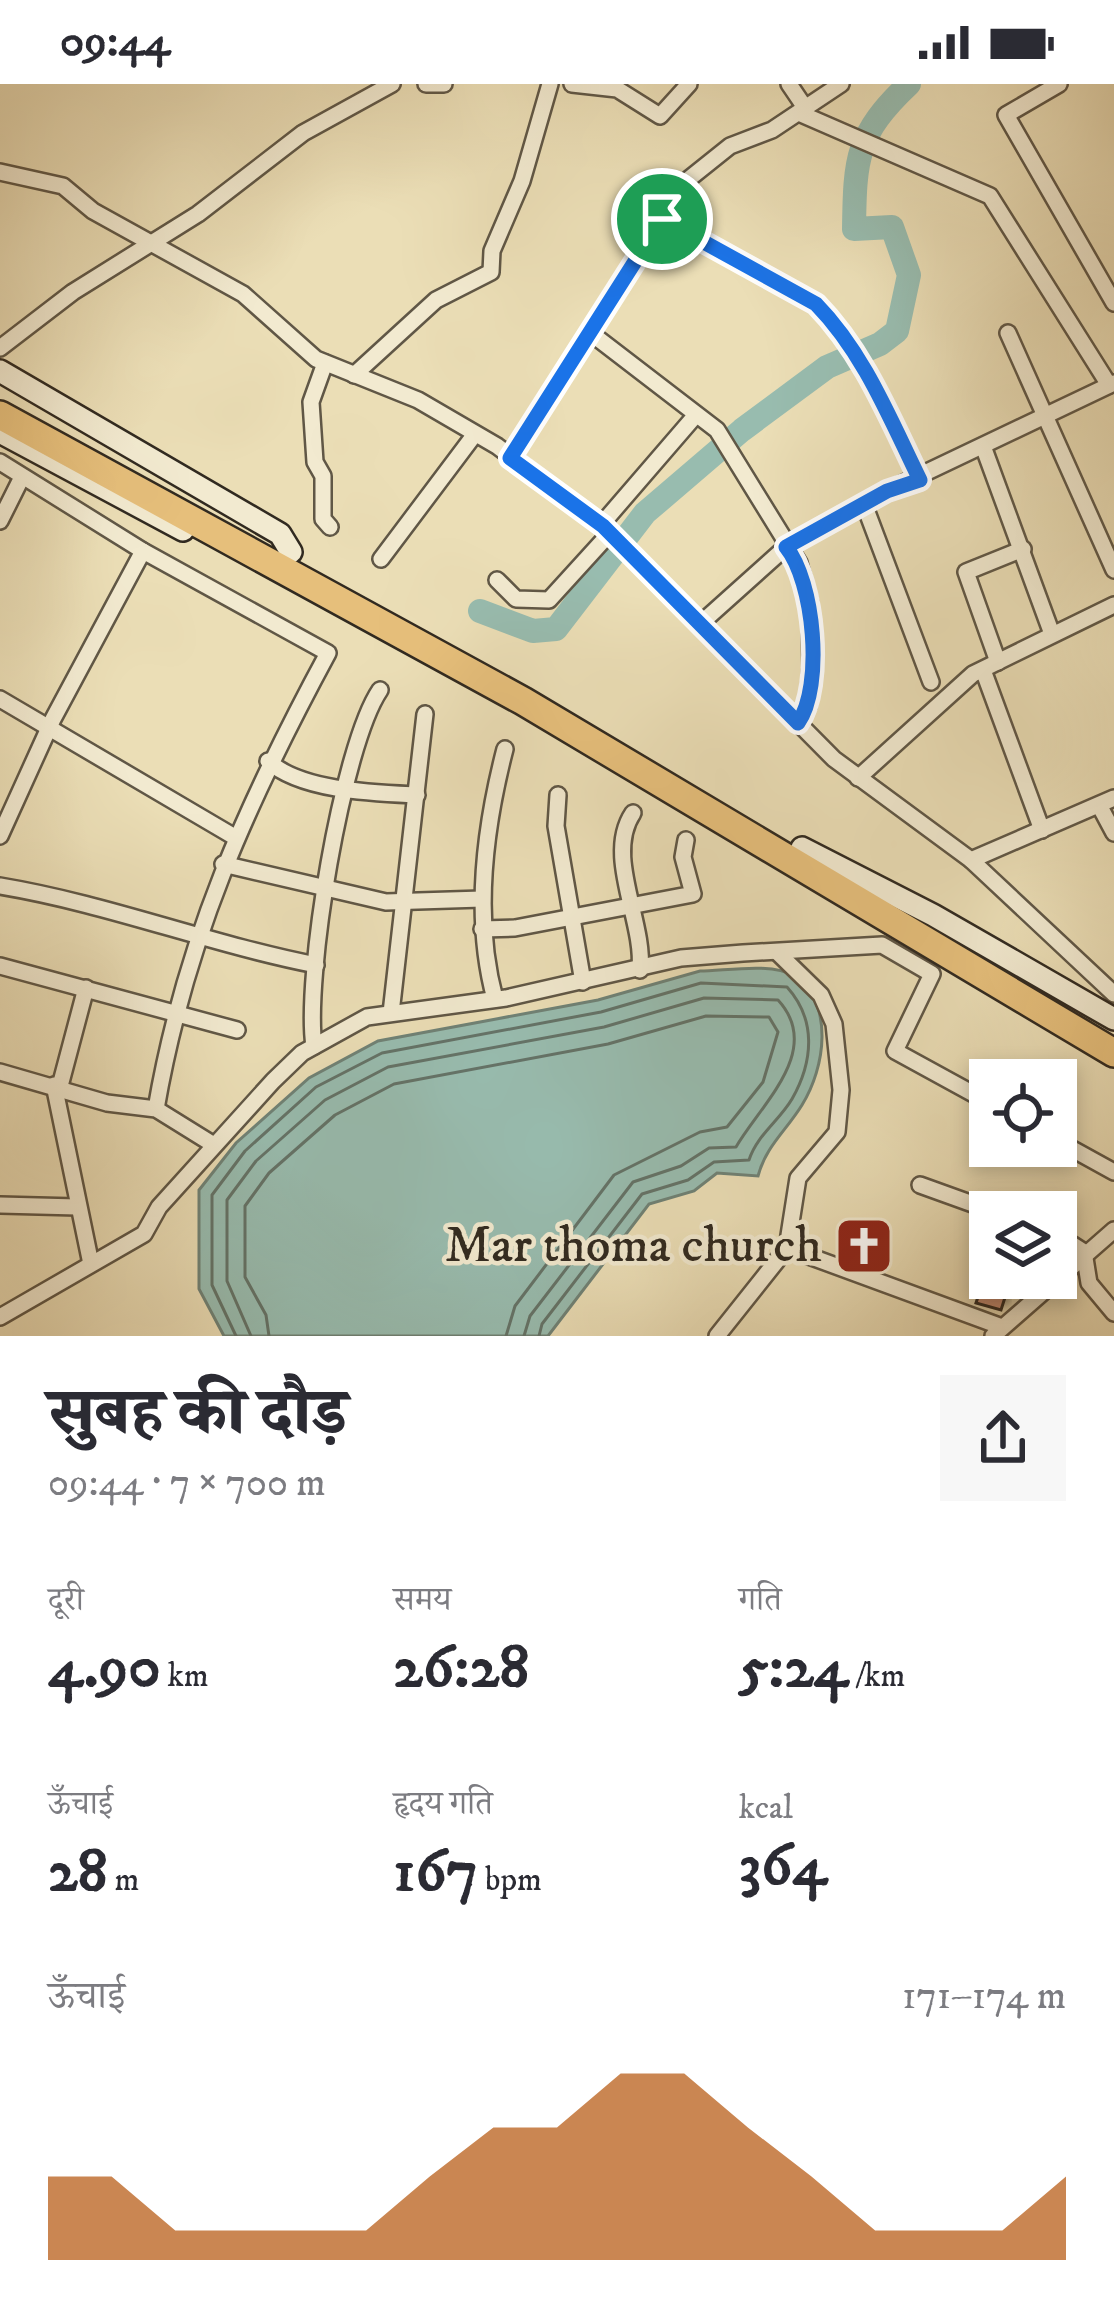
<!DOCTYPE html>
<html lang="hi">
<head>
<meta charset="utf-8">
<style>
	:root { --surface:#fff; --page:#f7f7f7; --text:#2b2b33; --muted:#7c7c81; --accent:#b45309 }
	body { margin:0; font-family:"IM FELL DW Pica","Noto Serif Devanagari",serif; background:var(--page); color:var(--text); height:100vh; display:flex; flex-direction:column; font-size:45px; white-space:nowrap }
	* { box-sizing:border-box; margin:0 }
	p { font-size:39px; color:var(--muted) }
	.icon { flex:none; width:66px; height:66px; fill:none; stroke:currentColor; stroke-width:2; stroke-linecap:round; stroke-linejoin:round }
	.map { position:relative; height:1252px; overflow:hidden }
	.drawer { display:flex; flex-direction:column; background:var(--surface); flex:1 }
	.drawer>* { flex:none }
	.tools { position:absolute; left:969px; top:975px; display:grid; gap:24px }
	.tools a { display:grid; place-items:center; width:108px; height:108px; border-radius:0px; background:var(--surface); box-shadow:0 6px 18px #0003; font-size:60px }
	.pin { position:absolute; display:grid; place-items:center; width:102px; height:102px; color:#fff; margin:-51px; border:6px solid #fff; border-radius:50%; box-shadow:0 3px 12px #0007 }
	.round { display:grid; place-items:center; flex:none; width:126px; height:126px; border-radius:0px; background:var(--page) }
	.headline { display:flex; align-items:center; justify-content:space-between; height:204px; padding:0 48px }
	h1 { font-size:66px; font-weight:800; line-height:90px }
	.stats { display:grid; grid-template-columns:repeat(3,1fr); gap:18px; height:204px; padding:12px 48px }
	.stats div { display:grid; align-content:center }
	.stats b { font-size:60px; font-weight:800 }
	.stats small { font-size:33px; font-weight:400 }
	.stats p { font-size:33px }
	.chart { height:336px; padding:24px 48px }
	.chart p { display:flex; justify-content:space-between }
	.chart svg { width:100%; height:216px; margin-top:12px; fill:var(--accent); opacity:.7 }
	.status { display:flex; justify-content:space-between; align-items:center; height:84px; padding:0 60px; background:var(--surface); direction:ltr }
	.status svg { height:33px; fill:currentColor }
	.map>svg:first-child { display:block }
	.water { fill:#98bcaf; stroke:#6f8276; stroke-width:3 }
	.lines { fill:none; stroke-linecap:round; stroke-linejoin:round }
	.shore { stroke:#647368; stroke-width:3 }
	.river { stroke:#98bcaf; stroke-width:24 }
	.building { fill:#cf9378; stroke:#312a20; stroke-width:3; filter:url(#shadow) }
	.street-casing { stroke:#605746; stroke-width:20 }
	.secondary-casing { stroke:#312a20; stroke-width:26 }
	.highway-casing { stroke:#312a20; stroke-width:32 }
	.street { stroke:#f2ead0; stroke-width:15 }
	.secondary { stroke:#f2ead0; stroke-width:21 }
	.highway { stroke:#e6bf7b; stroke-width:27 }
	.route-casing { stroke:#fff; stroke-width:24 }
	.route { stroke:#1a73e8; stroke-width:15 }
	.labels { text-anchor:middle; dominant-baseline:central; stroke-width:9; stroke-linejoin:round; paint-order:stroke }
	.poi-label { font-size:51px; fill:#312a20; stroke:#f2ead0; text-anchor:end }
</style>
</head>
<body>
<div class="status"><b>09:44</b><svg viewBox="0 0 49 12"><path d="M0 12V9h3v3zM5 12V6h3v6zM10 12V3h3v9zM15 12V0h3v12zM26 1h20v11H26zM47 4h2v5h-2z"/></svg></div>
<div class="map">
<svg width="1114" height="1252" viewBox="0 0 1114 1252">
	<defs>
		<filter id="shadow"><feDropShadow dx="5.5" dy="-5.5" stdDeviation="3" flood-color="#0004"/></filter>
	</defs>
	<rect width="100%" height="100%" fill="#ebdeb6"/>
	<filter id="stains"><feTurbulence type="fractalNoise" baseFrequency=".00167" numOctaves="4"/><feColorMatrix values="0 0 0 0 .2 0 0 0 0 .09 0 0 0 0 .02 0 0 0 .5 -.17"/></filter>
	<radialGradient id="worn" r=".72"><stop offset=".6" stop-color="#630" stop-opacity="0"/><stop offset="1" stop-color="#630" stop-opacity=".3"/></radialGradient>
	<path class="water" d="M700 887C725 887 772 878 794 892 835 920 825 984 802 1021 786 1047 766 1062 758 1092L717 1089 694 1107 649 1120 548 1252H224L199 1205V1106L236 1059 309 994 378 957 598 916Z"/>
	<g class="lines">
		<g class="shore">
			<path d="M236 1252 212 1201V1111L245 1067 316 1003 382 969 601 928 701 899 787 903C816 935 814 976 792 1015 779 1037 757 1051 749 1076L714 1078 688 1096 642 1110 542 1240 539 1252"/>
			<path d="M251 1252 227 1197V1116L256 1077 325 1016 388 983 604 943 704 914 778 916C824 966 761 1020 736 1063L709 1064 681 1082 633 1098 530 1232 524 1252"/>
			<polyline points="269,1252 266,1231 245,1193 245,1122 269,1089 335,1031 394,1000 608,960 706,932 769,933 778,948 763,998 727,1043 700,1048 614,1091 515,1222 506,1252"/>
		</g>
		<path class="river" d="M480 527 533 547 556 545 645 429 742 346 827 283 880 260 897 247 909 191 892 143 854 145C855 74 856 50 909 0"/>
	</g>
	<polygon class="building" points="983,1197 1008,1204 1001,1226 976,1219"/>
	<g class="lines">
		<defs>
			<g id="street">
				<polyline points="426,0 444,0"/>
				<polyline points="572,0 617,5 660,32 689,0"/>
				<polyline points="789,0 806,25"/>
				<polyline points="1059,0 1006,31 1114,219"/>
				<polyline points="799,29 990,112 1109,301"/>
				<polyline points="0,88 63,102 93,127 243,210 316,275 418,316 497,362 603,442 834,675 971,776 1114,714"/>
				<path d="M662 135 816 220C865 268 890 336 920 396"/>
				<polyline points="1008,249 1114,486"/>
				<polyline points="592,250 717,346 799,479 810,520 811,584 808,622 798,639"/>
				<polyline points="0,264 73,208 198,130 303,49 392,0"/>
				<polyline points="325,279 311,318 315,378 323,392 323,435 330,443"/>
				<polyline points="354,291 436,216 491,188 492,167 522,97 550,0"/>
				<polyline points="983,362 1052,550"/>
				<polyline points="510,373 690,94 730,62 772,46 841,0"/>
				<path d="M0 378 143 467 328 569C247 719 185 856 156 1025"/>
				<polyline points="864,420 931,598"/>
				<polyline points="0,437 22,393"/>
				<polyline points="601,441 695,332"/>
				<polyline points="381,475 475,350"/>
				<polyline points="497,496 516,515 549,516 610,449"/>
				<polyline points="699,541 786,463 887,407 1114,299"/>
				<polyline points="998,578 966,488 1023,465"/>
				<polyline points="983,586 1042,746"/>
				<polyline points="0,615 233,752"/>
				<path d="M268 677C301 707 374 709 417 711"/>
				<polyline points="858,694 973,590 1114,521"/>
				<polyline points="558,711 556,742 583,898"/>
				<polyline points="1099,721 1114,749"/>
				<path d="M633 729C604 772 645 837 640 886"/>
				<polyline points="0,752 53,635 143,467"/>
				<polyline points="971,776 1114,910"/>
				<polyline points="223,780 386,818 482,815"/>
				<path d="M0 802C108 820 209 860 316 881"/>
				<polyline points="482,845 515,844 693,810 683,773 686,756"/>
				<polyline points="0,882 237,946"/>
				<path d="M495 915C473 834 484 746 505 665"/>
				<polyline points="391,929 425,630"/>
				<path d="M314 962C304 894 342 662 380 606"/>
				<polyline points="0,988 107,1019 156,1025 214,1061"/>
				<polyline points="54,1001 91,1180"/>
				<polyline points="60,1002 86,904"/>
				<polyline points="1056,1056 1114,1088"/>
				<polyline points="920,1101 995,1128"/>
				<polyline points="0,1121 77,1123"/>
				<polyline points="1056,1150 1084,1168 1089,1199 1114,1229"/>
				<polyline points="787,1164 1002,1243"/>
				<polyline points="0,1233 144,1150 159,1123 273,997 302,969 367,933 506,914 681,874 743,869 882,861 932,890 895,967 990,1019"/>
				<polyline points="717,1252 787,1164 798,1094 837,1048 841,1006 834,940 821,911 777,868"/>
				<polyline points="993,1252 1114,1146"/>
			</g>
			<g id="secondary">
				<polyline points="0,287 280,450 291,468"/>
				<polyline points="0,348 183,446"/>
				<polyline points="802,764 933,831 1114,935"/>
			</g>
			<polyline id="highway" points="0,331 523,617 1114,969"/>
		</defs>
		<use href="#street" class="street-casing"/>
		<use href="#secondary" class="secondary-casing"/>
		<use href="#highway" class="highway-casing"/>
		<use href="#street" class="street"/>
		<use href="#secondary" class="secondary"/>
		<use href="#highway" class="highway"/>
	</g>
	<g class="lines">
		<defs>
			<path id="route" d="M662 135 816 220C864 269 890 335 920 396L887 407 786 463C814 497 824 602 798 639L603 442 510 374Z"/>
		</defs>
		<use href="#route" class="route-casing"/>
		<use href="#route" class="route"/>
	</g>
	<defs>
		<symbol id="church-square" viewBox="-11 -11 22 22"><rect x="-9" y="-9" width="18" height="18" rx="4" fill="#8f2418" stroke="#f2ead0"/><path d="M-1.2-6h2.4v3.5h3.3v2.4h-3.3V6h-2.4V-.1h-3.3v-2.4h3.3Z" fill="#fff"/></symbol>
	</defs>
	<g fill-rule="evenodd">
		<use href="#church-square" x="831" y="1129" width="66" height="66"/>
	</g>
	<g class="labels">
		<g class="poi-label">
			<text x="822" y="1162">Mar thoma church</text>
		</g>
	</g>
	<rect width="100%" height="100%" filter="url(#stains)"/>
	<rect width="100%" height="100%" fill="url(#worn)"/>
</svg>
<div class="tools">
<a><svg class="icon" aria-label="locate" viewBox="0 0 24 24"><circle cx="12" cy="12" r="6"/><path d="M12 2v4M12 18v4M2 12h4M18 12h4"/></svg></a>
<a><svg class="icon" aria-label="layers" viewBox="0 0 24 24"><path d="M12 4l9 5-9 5-9-5zM3 14l9 5 9-5"/></svg></a>
</div>
<div class="pin" style="left:662px;top:135px;background:#1e9e55"><svg class="icon" aria-label="arrive" viewBox="0 0 24 24"><path d="M6 21V4h12l-3 4 3 4H6"/></svg></div>
</div>
<section class="drawer">
<div class="headline"><div><h1>सुबह की दौड़</h1><p>09:44 · 7 × 700 m</p></div><a class="round"><svg class="icon" aria-label="share" viewBox="0 0 24 24"><path d="M12 15V3M7 8l5-5 5 5M5 13v7h14v-7"/></svg></a></div>
<div class="stats">
<div><p>दूरी</p><b>4.90<small> km</small></b></div>
<div><p>समय</p><b>26:28</b></div>
<div><p>गति</p><b>5:24<small> /km</small></b></div>
</div>
<div class="stats">
<div><p>ऊँचाई</p><b>28<small> m</small></b></div>
<div><p>हृदय गति</p><b>167<small> bpm</small></b></div>
<div><p>kcal</p><b>364</b></div>
</div>
<div class="chart"><p><span>ऊँचाई</span>171–174 m</p>
<svg viewBox="0 0 160 44" preserveAspectRatio="none"><path d="M0 44V27L10 27L20 38L30 38L40 38L50 38L60 27L70 17L80 17L90 6L100 6L110 17L120 27L130 38L140 38L150 38L160 27V44z"/></svg>
</div>
</section>
</body>
</html>
